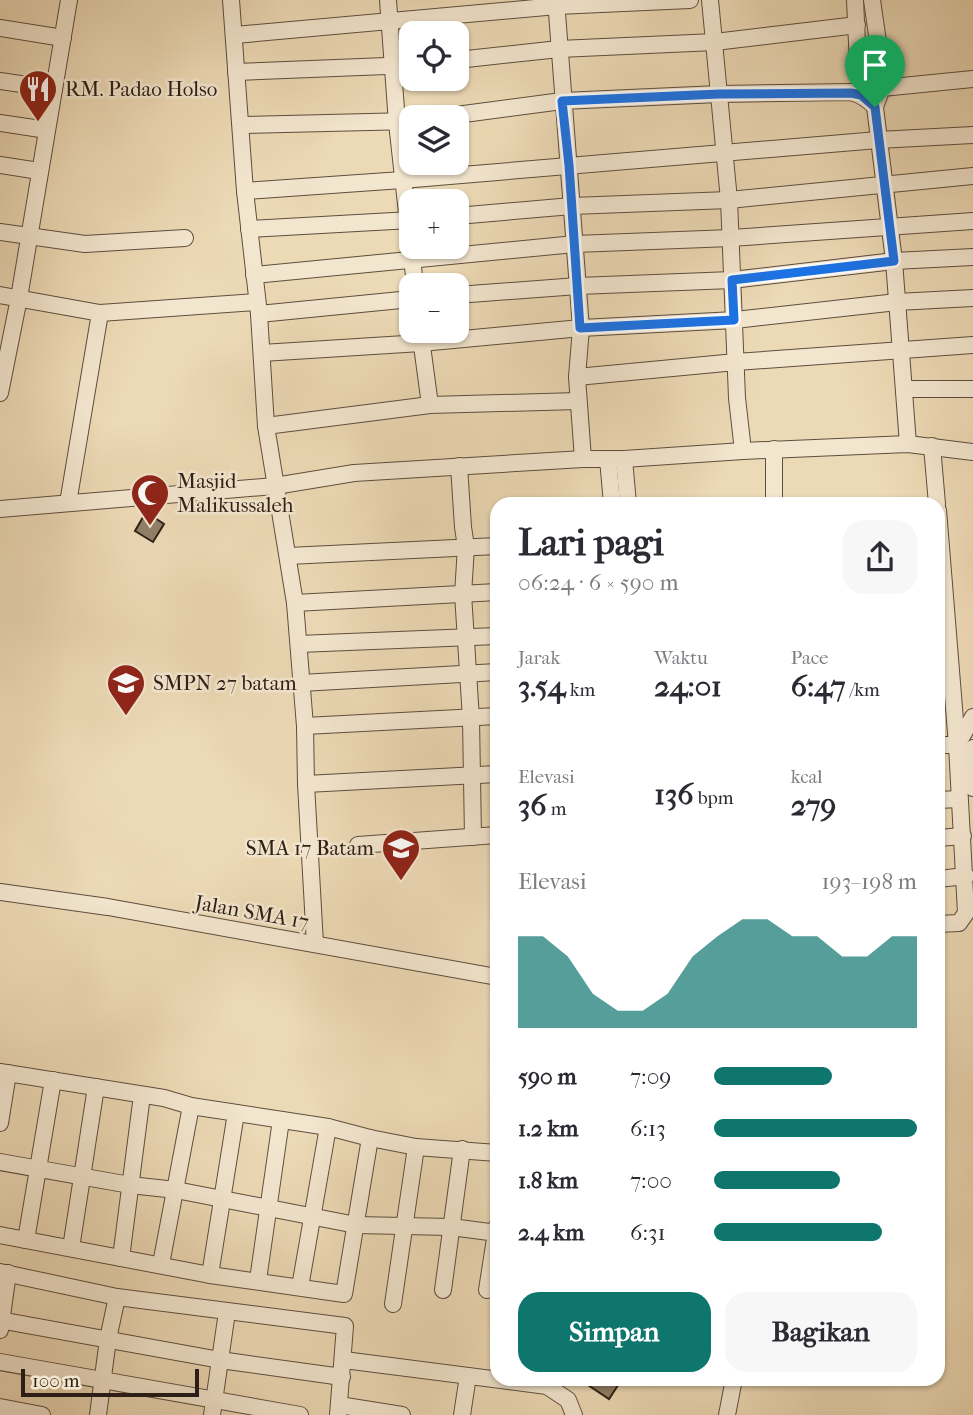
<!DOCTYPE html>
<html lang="id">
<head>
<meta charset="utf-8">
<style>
	:root { --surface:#fff; --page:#f7f7f7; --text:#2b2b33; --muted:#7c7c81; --accent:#0f766e }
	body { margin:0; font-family:"IM FELL French Canon",serif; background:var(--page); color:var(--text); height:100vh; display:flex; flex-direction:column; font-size:26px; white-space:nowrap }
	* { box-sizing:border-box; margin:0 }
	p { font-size:23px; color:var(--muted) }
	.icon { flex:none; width:38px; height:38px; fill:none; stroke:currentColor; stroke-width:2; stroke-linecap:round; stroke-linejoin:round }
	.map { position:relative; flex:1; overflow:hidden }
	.details { position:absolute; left:490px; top:497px; width:455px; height:889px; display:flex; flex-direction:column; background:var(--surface); border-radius:21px; box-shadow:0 2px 5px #0004 }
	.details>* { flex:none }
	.controls { position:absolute; left:399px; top:21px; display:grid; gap:14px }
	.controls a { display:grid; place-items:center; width:70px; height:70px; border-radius:14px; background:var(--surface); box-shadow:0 2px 5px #0004; font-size:35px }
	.scale { position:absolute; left:21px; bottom:18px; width:178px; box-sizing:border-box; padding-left:7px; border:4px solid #2e1f16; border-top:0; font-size:19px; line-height:24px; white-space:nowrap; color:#2e1f16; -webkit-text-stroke:5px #f3e6cf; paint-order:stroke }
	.pin { position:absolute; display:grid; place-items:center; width:60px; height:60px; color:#fff; margin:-72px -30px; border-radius:50% 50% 50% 0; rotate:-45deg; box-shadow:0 0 7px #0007 }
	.pin .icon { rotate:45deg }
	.round { display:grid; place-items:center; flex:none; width:74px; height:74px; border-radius:21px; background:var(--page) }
	.headline { display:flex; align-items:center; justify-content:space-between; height:119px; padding:0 28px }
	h1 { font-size:38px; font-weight:700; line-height:52px }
	.figures { display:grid; grid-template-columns:repeat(3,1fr); gap:10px; height:119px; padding:7px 28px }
	.figures div { display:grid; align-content:center }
	.figures b { font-size:30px; font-weight:700 }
	.figures small { font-size:19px; font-weight:400 }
	.figures p { font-size:19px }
	.chart { height:196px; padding:14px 28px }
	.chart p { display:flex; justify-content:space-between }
	.chart svg { width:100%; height:126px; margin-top:7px; fill:var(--accent); opacity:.7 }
	.cta { display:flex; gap:14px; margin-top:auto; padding:14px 28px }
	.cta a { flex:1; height:80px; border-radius:21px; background:var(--accent); color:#fff; font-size:28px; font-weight:700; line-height:80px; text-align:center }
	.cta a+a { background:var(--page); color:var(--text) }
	ul { padding:0 28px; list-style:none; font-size:23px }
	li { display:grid; grid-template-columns:112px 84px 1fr; align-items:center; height:52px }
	li i { height:18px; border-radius:9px; background:var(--accent) }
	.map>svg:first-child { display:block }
	.building { fill:#918069; stroke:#2e1f16; stroke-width:2 }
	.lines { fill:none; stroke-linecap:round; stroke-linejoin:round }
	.minor-casing { stroke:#5e4e3e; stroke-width:18 }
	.minor { stroke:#f3e6cf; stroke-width:16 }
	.route-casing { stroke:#fff; stroke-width:14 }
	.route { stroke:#1a73e8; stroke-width:9 }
	.labels { text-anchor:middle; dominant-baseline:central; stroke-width:5; stroke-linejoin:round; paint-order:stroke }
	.poi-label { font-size:21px; fill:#2e1f16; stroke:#f3e6cf; text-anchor:start }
	.street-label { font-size:21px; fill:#2e1f16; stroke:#f3e6cf }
</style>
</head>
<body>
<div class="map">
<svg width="973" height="1415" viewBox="0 0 973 1415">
	<rect width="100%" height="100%" fill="#ecd9b5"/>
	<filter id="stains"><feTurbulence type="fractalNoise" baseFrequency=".00286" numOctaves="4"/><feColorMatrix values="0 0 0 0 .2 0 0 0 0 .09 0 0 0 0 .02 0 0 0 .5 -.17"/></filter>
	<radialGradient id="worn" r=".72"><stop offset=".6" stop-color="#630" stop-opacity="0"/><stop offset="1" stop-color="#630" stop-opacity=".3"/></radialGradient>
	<g class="building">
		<polygon points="146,512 164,524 153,542 135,531"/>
		<polygon points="579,1379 622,1379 609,1399"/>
	</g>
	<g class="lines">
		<defs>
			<g id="minor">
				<polyline points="231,0 245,191 259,314 266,426 295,603 305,726 306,784 497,774"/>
				<polyline points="388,0 397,123 415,285"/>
				<polyline points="556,0 581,328 577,377 583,459"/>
				<polyline points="710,0 729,200 737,398 743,451"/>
				<polyline points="855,0 858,65"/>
				<polyline points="872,0 883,77 882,88 875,107"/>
				<polyline points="0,28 63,38"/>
				<polyline points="235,35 557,6 690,0"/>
				<polyline points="457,60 559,49 715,42 857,25"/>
				<polyline points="236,72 411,65"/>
				<polyline points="0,81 54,89"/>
				<polyline points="882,88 973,79"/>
				<path d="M441 117 562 101 719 94 851 92C861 95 868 99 875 107L894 261 908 444"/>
				<polyline points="0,123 47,130"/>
				<polyline points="241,125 411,121"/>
				<polyline points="0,165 39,171"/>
				<polyline points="245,191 402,180 878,140 973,135"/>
				<polyline points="457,216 572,206 729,200 973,176"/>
				<polyline points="249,229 411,220"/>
				<polyline points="0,232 85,244 185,238"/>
				<polyline points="254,275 575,244 731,238 973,221"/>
				<polyline points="0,295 100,313 257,302"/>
				<polyline points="457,295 578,286 732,280 894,261 973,257"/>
				<polyline points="259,314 411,299"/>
				<polyline points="420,331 430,405"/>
				<polyline points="262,353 421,343 581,328 735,320 897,302 973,298"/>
				<polyline points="577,377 736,362 973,345"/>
				<polyline points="905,389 973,389"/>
				<polyline points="0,393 19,298 69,0"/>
				<polyline points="266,426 430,405 578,401"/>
				<polyline points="932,446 937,504"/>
				<polyline points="608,459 612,504"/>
				<polyline points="624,459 628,504"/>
				<polyline points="459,466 463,527 466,547 463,594 471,719 473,837"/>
				<polyline points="68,503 100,313"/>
				<polyline points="774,504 774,449"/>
				<polyline points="0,509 275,486 354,473 583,459 624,459 743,451 908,444 973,452"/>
				<polyline points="938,510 957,745 966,913 959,923 938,924"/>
				<polyline points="288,556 497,546"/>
				<polyline points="295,603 497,592"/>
				<polyline points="299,644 497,636"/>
				<polyline points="301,683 497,672"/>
				<polyline points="305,726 497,716"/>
				<polyline points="938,745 957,745 973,717"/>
				<polyline points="973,748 971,756 973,788"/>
				<polyline points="306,784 315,944"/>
				<polyline points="938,800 959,799"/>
				<polyline points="938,838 963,836"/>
				<polyline points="358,845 497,835"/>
				<polyline points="938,879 966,876"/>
				<polyline points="0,892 108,907 497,977"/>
				<polyline points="0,1072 164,1098 191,1106 328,1127 370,1138 344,1294 210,1275 0,1235"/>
				<polyline points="0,1123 8,1073"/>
				<polyline points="370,1138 416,1147 497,1153"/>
				<polyline points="0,1162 130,1185 176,1190 356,1225 451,1227 497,1233"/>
				<polyline points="26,1240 53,1080"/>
				<polyline points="71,1248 96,1087"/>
				<polyline points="121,1258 142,1095"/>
				<polyline points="161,1264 191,1106"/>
				<polyline points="0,1272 117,1297 345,1326 338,1415"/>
				<polyline points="210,1275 236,1113"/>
				<polyline points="258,1280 281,1120"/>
				<polyline points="300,1287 328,1127"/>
				<polyline points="443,1290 462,1149"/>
				<polyline points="487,1290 497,1226"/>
				<polyline points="393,1304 416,1147"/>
				<polyline points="0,1320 220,1360 342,1377"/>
				<polyline points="0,1330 8,1273"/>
				<polyline points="344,1360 547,1386 568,1400 574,1415"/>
				<polyline points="0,1362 300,1415"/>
				<polyline points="339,1405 402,1415"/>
				<polyline points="0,1407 42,1415"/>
				<polyline points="98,1415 108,1339 117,1297"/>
				<polyline points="212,1415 227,1312"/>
				<polyline points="462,1415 468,1376"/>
				<polyline points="727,1415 734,1379"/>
			</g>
		</defs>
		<use href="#minor" class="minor-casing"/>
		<use href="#minor" class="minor"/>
	</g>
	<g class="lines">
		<defs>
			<polygon id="route" points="851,93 861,95 875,107 894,261 732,280 734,320 580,328 569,165 562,101 719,94"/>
		</defs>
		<use href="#route" class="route-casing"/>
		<use href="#route" class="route"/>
	</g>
	<defs>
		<symbol id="restaurant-pin" viewBox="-11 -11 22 30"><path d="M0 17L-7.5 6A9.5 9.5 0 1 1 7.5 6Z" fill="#8f2418" stroke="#f3e6cf"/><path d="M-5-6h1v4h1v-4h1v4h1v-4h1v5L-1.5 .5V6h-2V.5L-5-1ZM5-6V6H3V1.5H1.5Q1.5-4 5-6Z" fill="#fff"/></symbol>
		<symbol id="mosque-pin" viewBox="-11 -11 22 30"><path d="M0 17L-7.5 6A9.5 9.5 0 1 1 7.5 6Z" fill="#8f2418" stroke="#f3e6cf"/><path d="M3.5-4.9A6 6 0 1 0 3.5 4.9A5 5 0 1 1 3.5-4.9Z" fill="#fff"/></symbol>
		<symbol id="school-pin" viewBox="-11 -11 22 30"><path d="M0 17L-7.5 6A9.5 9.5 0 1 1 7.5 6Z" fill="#8f2418" stroke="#f3e6cf"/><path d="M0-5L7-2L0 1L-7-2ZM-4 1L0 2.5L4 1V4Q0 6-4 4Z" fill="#fff"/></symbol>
	</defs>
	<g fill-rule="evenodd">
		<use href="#restaurant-pin" x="16" y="67" width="44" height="60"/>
		<use href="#mosque-pin" x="128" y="471" width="44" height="60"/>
		<use href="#school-pin" x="104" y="661" width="44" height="60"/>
		<use href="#school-pin" x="379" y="826" width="44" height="60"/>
	</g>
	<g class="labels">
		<g class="poi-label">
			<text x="65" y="89">RM. Padao Holso</text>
			<text x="177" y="481">Masjid<tspan x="177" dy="24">Malikussaleh</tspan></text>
			<text x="153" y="683">SMPN 27 batam</text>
			<text x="374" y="848" text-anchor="end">SMA 17 Batam</text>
		</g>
		<g class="street-label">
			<text transform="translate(252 912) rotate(10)">Jalan SMA 17</text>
		</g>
	</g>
	<rect width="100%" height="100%" filter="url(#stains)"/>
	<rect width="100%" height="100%" fill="url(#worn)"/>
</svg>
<div class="controls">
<a><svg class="icon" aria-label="locate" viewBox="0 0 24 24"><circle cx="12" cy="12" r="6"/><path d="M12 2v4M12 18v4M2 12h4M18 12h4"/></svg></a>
<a><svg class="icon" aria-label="layers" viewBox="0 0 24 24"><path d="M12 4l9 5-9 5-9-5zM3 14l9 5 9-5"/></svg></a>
<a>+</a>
<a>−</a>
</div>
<div class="scale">100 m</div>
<div class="pin" style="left:875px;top:107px;background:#1e9e55"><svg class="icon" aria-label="arrive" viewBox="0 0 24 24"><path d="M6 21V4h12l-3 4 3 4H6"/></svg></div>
<section class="details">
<div class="headline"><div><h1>Lari pagi</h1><p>06:24 · 6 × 590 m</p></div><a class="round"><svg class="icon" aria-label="share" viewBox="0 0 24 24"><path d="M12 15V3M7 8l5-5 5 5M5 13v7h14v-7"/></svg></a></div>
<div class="figures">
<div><p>Jarak</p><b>3.54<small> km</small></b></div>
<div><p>Waktu</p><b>24:01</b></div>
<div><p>Pace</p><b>6:47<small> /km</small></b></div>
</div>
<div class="figures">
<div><p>Elevasi</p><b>36<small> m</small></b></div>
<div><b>136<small> bpm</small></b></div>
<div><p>kcal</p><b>279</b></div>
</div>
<div class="chart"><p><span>Elevasi</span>193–198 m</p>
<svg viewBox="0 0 160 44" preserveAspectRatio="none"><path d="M0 44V12L10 12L20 19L30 32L40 38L50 38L60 32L70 19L80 12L90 6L100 6L110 12L120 12L130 19L140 19L150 12L160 12V44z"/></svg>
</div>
<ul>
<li><b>590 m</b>7:09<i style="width:58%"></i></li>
<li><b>1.2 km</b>6:13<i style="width:100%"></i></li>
<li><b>1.8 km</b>7:00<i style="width:62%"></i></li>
<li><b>2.4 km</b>6:31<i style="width:83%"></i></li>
</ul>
<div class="cta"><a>Simpan</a><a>Bagikan</a></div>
</section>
</div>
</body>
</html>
